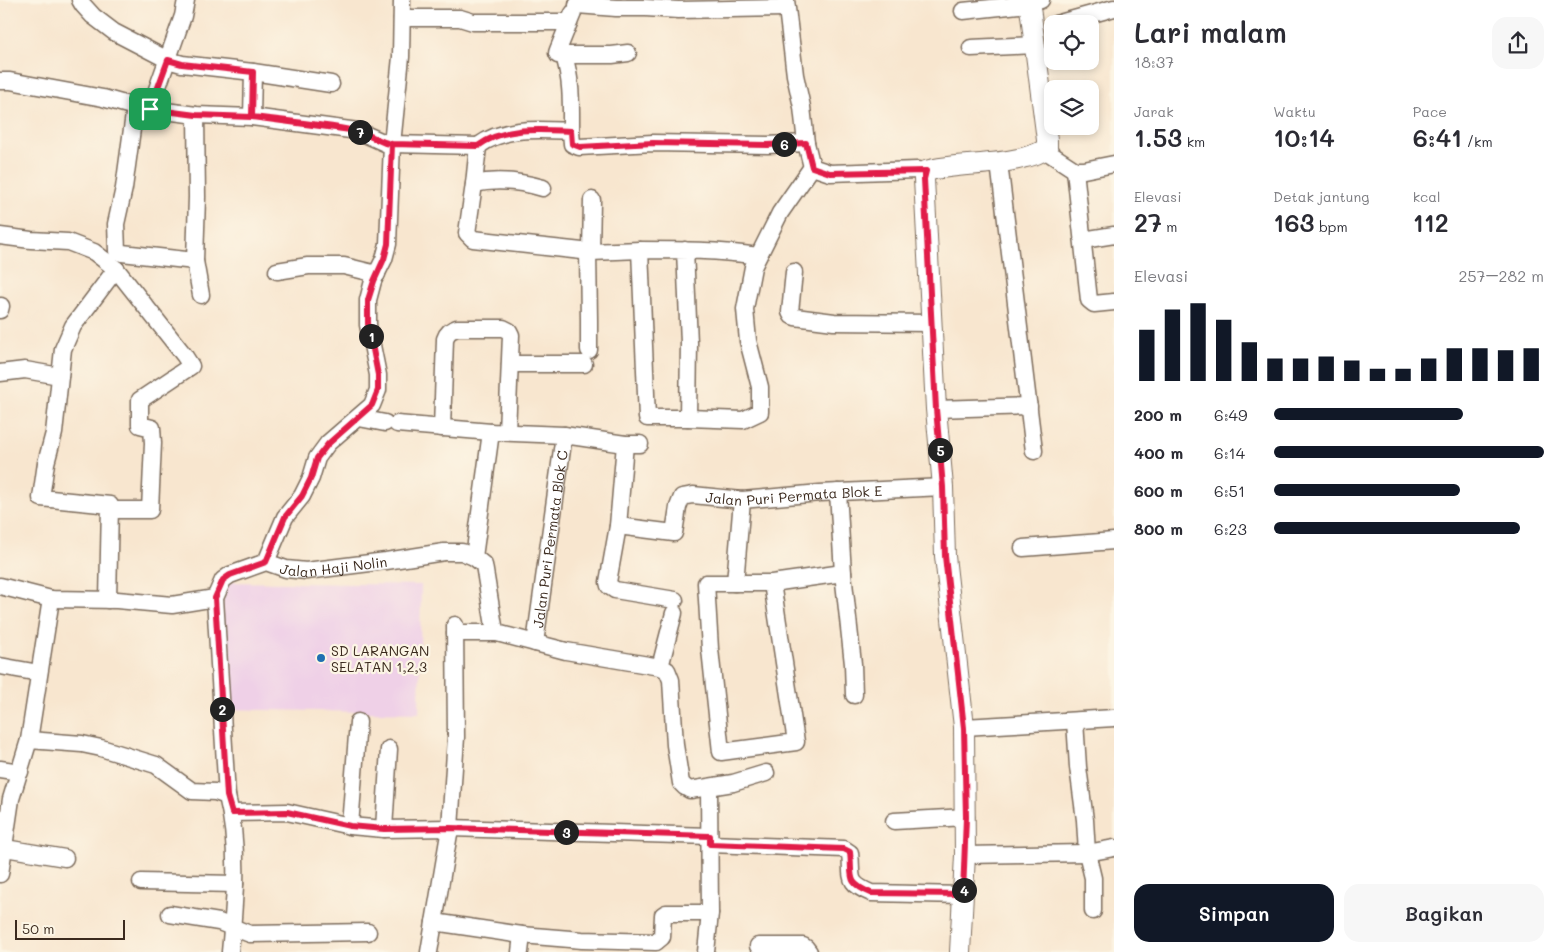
<!DOCTYPE html>
<html lang="id">
<head>
<meta charset="utf-8">
<style>
	:root { --surface:#fff; --page:#f7f7f7; --text:#2b2b33; --muted:#7c7c81; --accent:#111827 }
	body { margin:0; font-family:Mali,sans-serif; background:var(--page); color:var(--text); height:100vh; display:flex; flex-direction:column; font-size:19px; white-space:nowrap }
	* { box-sizing:border-box; margin:0 }
	p { font-size:16px; color:var(--muted) }
	.icon { flex:none; width:28px; height:28px; fill:none; stroke:currentColor; stroke-width:2; stroke-linecap:round; stroke-linejoin:round }
	.map { position:relative; flex:1; overflow:hidden }
	.details { display:flex; flex-direction:column; background:var(--surface); width:450px }
	.details>* { flex:none }
	.fabs { position:absolute; left:1044px; top:15px; display:grid; gap:10px }
	.fabs a { display:grid; place-items:center; width:55px; height:55px; border-radius:10px; background:var(--surface); box-shadow:0 2px 8px #0003; font-size:25px }
	.scale { position:absolute; left:15px; bottom:12px; width:110px; box-sizing:border-box; padding-left:5px; border:2px solid #3b2a1e; border-top:0; font-size:14px; line-height:18px; white-space:nowrap; color:#3b2a1e; -webkit-text-stroke:4px #fcf5e5; paint-order:stroke }
	.pin { position:absolute; display:grid; place-items:center; width:42px; height:42px; color:#fff; margin:-21px; border-radius:10px; box-shadow:0 2px 8px #0006 }
	.km { position:absolute; width:25px; height:25px; margin:-12px; border-radius:50%; background:#222; color:#fff; font-size:14px; line-height:25px; text-align:center }
	.round { display:grid; place-items:center; flex:none; width:52px; height:52px; border-radius:15px; background:var(--page) }
	.summary { display:flex; align-items:center; justify-content:space-between; height:85px; padding:0 20px }
	h1 { font-size:28px; font-weight:600; line-height:38px }
	.metrics { display:grid; grid-template-columns:repeat(3,1fr); gap:8px; height:85px; padding:5px 20px }
	.metrics div { display:grid; align-content:center }
	.metrics b { font-size:25px; font-weight:600 }
	.metrics small { font-size:14px; font-weight:400 }
	.metrics p { font-size:14px }
	.chart { height:140px; padding:10px 20px }
	.chart p { display:flex; justify-content:space-between }
	.chart svg { width:100%; height:90px; margin-top:5px; stroke:var(--accent); stroke-width:6 }
	.action { display:flex; gap:10px; margin-top:auto; padding:10px 20px }
	.action a { flex:1; height:58px; border-radius:15px; background:var(--accent); color:#fff; font-size:20px; font-weight:600; line-height:58px; text-align:center }
	.action a+a { background:var(--page); color:var(--text) }
	ul { padding:0 20px; list-style:none; font-size:16px }
	li { display:grid; grid-template-columns:80px 60px 1fr; align-items:center; height:38px }
	li i { height:12px; border-radius:6px; background:var(--accent) }
	main { display:flex; flex:1; min-height:0 }
	.map>svg:first-child { display:block }
	.built { fill:#efd0e7 }
	.lines { fill:none; stroke-linecap:round; stroke-linejoin:round }
	.minor-casing { stroke:#7d6c5c; stroke-width:19 }
	.tertiary-casing { stroke:#7d6c5c; stroke-width:22 }
	.minor { stroke:#fff; stroke-width:16 }
	.tertiary { stroke:#fff; stroke-width:20 }
	.route-casing { stroke:#fff; stroke-width:10 }
	.route { stroke:#e11d48; stroke-width:6 }
	.poi-dot { fill:#1f6fb2; stroke:#fcf5e5; stroke-width:2 }
	.labels { text-anchor:middle; dominant-baseline:central; stroke-width:4.5; stroke-linejoin:round; paint-order:stroke }
	.street-label { font-size:14px; fill:#3b2a1e; stroke:#fcf5e5 }
	.poi-label { font-size:14px; fill:#3b2a1e; stroke:#fcf5e5; text-anchor:start }
</style>
</head>
<body>
<main>
<div class="map">
<svg width="1114" height="952" viewBox="0 0 1114 952">
	<rect width="100%" height="100%" fill="#fcf5e5"/>
	<filter id="ink" filterUnits="userSpaceOnUse"><feTurbulence type="fractalNoise" baseFrequency=".02" numOctaves="2"/><feDisplacementMap in="SourceGraphic" scale="10" xChannelSelector="R" yChannelSelector="G"/><feConvolveMatrix kernelMatrix="1 2 1 2 8 2 1 2 1" color-interpolation-filters="sRGB"/></filter>
	<filter id="wash" filterUnits="userSpaceOnUse"><feTurbulence type="fractalNoise" baseFrequency=".0096" numOctaves="4" result="noise"/><feDisplacementMap in="SourceGraphic" scale="20" xChannelSelector="R" yChannelSelector="G"/><feGaussianBlur stdDeviation="1.12" result="paint"/><feColorMatrix in="noise" values="0 0 0 0 0 0 0 0 0 0 0 0 0 0 0 0 0 1.4 0 .05"/><feComposite in="paint" operator="in"/></filter>
	<g filter="url(#wash)">
		<rect width="100%" height="100%" fill="#f8e6cf"/>
		<polygon class="built" points="223,582 421,585 419,713 221,709"/>
	</g>
	<g filter="url(#ink)">
		<g class="lines">
			<defs>
				<g id="minor">
					<polyline points="80,0 83,5 93,16 114,32 168,60 182,64 253,72 331,84"/>
					<polyline points="786,0 795,75 802,107 806,143 812,167"/>
					<polyline points="577,5 616,8 646,8 678,10 785,8"/>
					<polyline points="963,11 1029,4 1041,0"/>
					<polyline points="573,13 558,50 557,53 558,55 612,55 628,53"/>
					<polyline points="402,18 460,18 473,22 569,22"/>
					<polyline points="1056,24 1114,8"/>
					<polyline points="971,48 1035,45"/>
					<path d="M564 56C572 81 571 105 571 131"/>
					<polyline points="0,81 10,81 103,98 135,107 196,115 252,117 358,131 385,143 392,144 478,146"/>
					<polyline points="135,107 124,188 116,224 117,251 122,253 195,261"/>
					<polyline points="150,109 183,16 186,0"/>
					<polyline points="196,115 197,197 195,261 201,295"/>
					<polyline points="252,117 253,72"/>
					<path d="M478 146C505 126 539 130 571 131L572 144 579 147 653 143 768 145 806 143"/>
					<polyline points="478,146 474,184 467,233 473,239 591,252 640,250"/>
					<polyline points="1047,148 1052,155 1075,170 1084,170 1114,164"/>
					<polyline points="999,163 1034,451"/>
					<polyline points="812,167 830,173 917,170 926,171"/>
					<polyline points="1075,170 1089,300 1094,304 1114,302"/>
					<path d="M474 184C496 179 522 182 543 188"/>
					<polyline points="0,236 31,240 68,242 94,252 116,269 184,355 191,366 140,400 140,425 152,428 153,443 150,510 110,510"/>
					<polyline points="1083,240 1114,235"/>
					<path d="M685 250 689 343 688 418H647L640 250C680 250 719 250 758 256"/>
					<polyline points="588,251 589,320 589,350"/>
					<polyline points="591,252 592,200"/>
					<polyline points="277,271 308,266 344,266 377,274"/>
					<polyline points="794,272 790,312 792,316 795,317 834,322 931,323"/>
					<polyline points="0,310 1,306"/>
					<polyline points="510,364 584,364"/>
					<polyline points="0,373 25,370 60,376"/>
					<polyline points="936,409 1029,406"/>
					<polyline points="359,418 385,423"/>
					<polyline points="688,418 743,420 760,412 760,387 748,341 745,309 753,267 780,213 812,167"/>
					<polyline points="397,424 491,432 564,435 625,444 640,444"/>
					<path d="M442 428 445 339C447 333 450 330 457 328H503L509 331 511 335 507 432"/>
					<polyline points="625,444 618,526 608,582 609,586 615,590 675,600"/>
					<polyline points="838,492 843,573 853,664 854,695"/>
					<path id="s1" d="M618 526 674 533 678 507 682 497 693 495 742 500 820 493 943 487"/>
					<polyline points="1023,548 1114,541"/>
					<polyline points="474,557 491,432"/>
					<polyline points="266,562 285,517 302,496 311,478 317,458 328,443 372,405 378,390 378,375 368,325 368,300 373,281 384,259 388,244 392,144 401,57 402,0"/>
					<polyline points="735,583 742,500"/>
					<polyline points="772,583 796,742 721,752 710,649 706,583 772,583 843,573"/>
					<polyline points="0,586 51,599 117,600 172,605 215,598"/>
					<polyline points="108,600 110,505 41,498 46,463 54,433 63,349 73,326 116,269"/>
					<polyline points="455,633 497,633"/>
					<path id="s2" d="M535 643 564 435"/>
					<polyline points="0,666 39,673"/>
					<polyline points="660,667 674,613"/>
					<polyline points="1075,721 1078,767 1085,820 1087,853 1093,878 1093,911"/>
					<polyline points="964,727 1114,718"/>
					<polyline points="29,740 82,744 101,748 156,765 192,791 215,792 227,796"/>
					<polyline points="0,769 20,772"/>
					<polyline points="231,813 287,812 350,826 384,829 450,828 709,836"/>
					<polyline points="894,821 966,817"/>
					<polyline points="350,826 358,722"/>
					<polyline points="384,829 389,749"/>
					<path d="M710 844 844 849 850 853C853 877 845 882 871 893L963 895"/>
					<polyline points="5,848 65,858"/>
					<polyline points="965,855 1087,853 1114,848"/>
					<polyline points="0,874 11,799 29,740 51,599"/>
					<polyline points="141,882 235,884"/>
					<polyline points="170,914 219,922 250,934 368,932"/>
					<polyline points="434,922 522,935 582,940 656,942 662,937 663,915 666,913 710,913"/>
					<polyline points="758,946 803,946 806,948 809,952"/>
					<path id="s3" d="M230 952C235 900 240 847 227 796L215 598 223 580 230 575 266 562 286 569 306 571 386 561 444 552H462L474 557 484 565 494 626 497 633 566 651 660 667 667 670 671 680 675 745 681 783 685 787 690 790 733 783 766 773"/>
					<polyline points="429,952 450,828 456,737 455,625"/>
					<polyline points="520,952 522,935"/>
					<polyline points="706,952 710,913 709,788"/>
				</g>
				<path id="tertiary" d="M960 952 965 855 964 727 945 556 943 487 936 409 924 179 926 171C955 163 988 166 1018 159 1029 156 1038 155 1047 148V140L1029 0"/>
			</defs>
			<use href="#minor" class="minor-casing"/>
			<use href="#tertiary" class="tertiary-casing"/>
			<use href="#minor" class="minor"/>
			<use href="#tertiary" class="tertiary"/>
		</g>
	</g>
	<g class="lines" filter="url(#ink)">
		<defs>
			<path id="route" d="M150 109 196 115 252 117 358 131 385 143 392 144 388 244 384 259 374 281 368 300V324L378 375V390L372 405 328 444 317 458 311 478 302 496 285 517 266 562 230 575 223 580 215 598 227 796 232 813 287 812 350 826 384 829 450 828 710 836V844L844 849 850 852C853 877 845 882 871 893L963 894 966 817 964 728 945 556 943 487 936 409 924 179 926 171 830 173 812 167 806 143 768 145 653 143 580 147 572 144 571 131C539 130 505 126 478 146L392 144C379 142 368 133 356 131 321 124 286 121 252 117L253 72 182 64 168 60 150 109"/>
		</defs>
		<use href="#route" class="route-casing"/>
		<use href="#route" class="route"/>
	</g>
	<circle class="poi-dot" cx="321" cy="658" r="5"/>
	<g class="labels">
		<g class="street-label">
			<text stroke="none"><textPath href="#s1" startOffset="206">Jalan Puri Permata Blok E</textPath></text>
			<text stroke="none"><textPath href="#s2" startOffset="105">Jalan Puri Permata Blok C</textPath></text>
			<text stroke="none"><textPath href="#s3" startOffset="491">Jalan Haji Nolin</textPath></text>
		</g>
		<g class="poi-label">
			<text x="331" y="650">SD LARANGAN<tspan x="331" dy="16">SELATAN 1,2,3</tspan></text>
		</g>
	</g>
</svg>
<div class="fabs">
<a><svg class="icon" aria-label="locate" viewBox="0 0 24 24"><circle cx="12" cy="12" r="6"/><path d="M12 2v4M12 18v4M2 12h4M18 12h4"/></svg></a>
<a><svg class="icon" aria-label="layers" viewBox="0 0 24 24"><path d="M12 4l9 5-9 5-9-5zM3 14l9 5 9-5"/></svg></a>
</div>
<div class="scale">50 m</div>
<div class="pin" style="left:150px;top:109px;background:#1e9e55"><svg class="icon" aria-label="arrive" viewBox="0 0 24 24"><path d="M6 21V4h12l-3 4 3 4H6"/></svg></div>
<b class="km" style="left:371px;top:336px">1</b>
<b class="km" style="left:222px;top:709px">2</b>
<b class="km" style="left:566px;top:832px">3</b>
<b class="km" style="left:964px;top:890px">4</b>
<b class="km" style="left:940px;top:450px">5</b>
<b class="km" style="left:784px;top:144px">6</b>
<b class="km" style="left:360px;top:132px">7</b>
</div>
<section class="details">
<div class="summary"><div><h1>Lari malam</h1><p>18:37</p></div><a class="round"><svg class="icon" aria-label="share" viewBox="0 0 24 24"><path d="M12 15V3M7 8l5-5 5 5M5 13v7h14v-7"/></svg></a></div>
<div class="metrics">
<div><p>Jarak</p><b>1.53<small> km</small></b></div>
<div><p>Waktu</p><b>10:14</b></div>
<div><p>Pace</p><b>6:41<small> /km</small></b></div>
</div>
<div class="metrics">
<div><p>Elevasi</p><b>27<small> m</small></b></div>
<div><p>Detak jantung</p><b>163<small> bpm</small></b></div>
<div><p>kcal</p><b>112</b></div>
</div>
<div class="chart"><p><span>Elevasi</span>257–282 m</p>
<svg viewBox="0 0 160 44" preserveAspectRatio="none"><path d="M5 44V19M15 44V9M25 44V6M35 44V14M45 44V25M55 44V33M65 44V33M75 44V32M85 44V34M95 44V38M105 44V38M115 44V33M125 44V28M135 44V28M145 44V29M155 44V28"/></svg>
</div>
<ul>
<li><b>200 m</b>6:49<i style="width:70%"></i></li>
<li><b>400 m</b>6:14<i style="width:100%"></i></li>
<li><b>600 m</b>6:51<i style="width:69%"></i></li>
<li><b>800 m</b>6:23<i style="width:91%"></i></li>
</ul>
<div class="action"><a>Simpan</a><a>Bagikan</a></div>
</section>
</main>
</body>
</html>
